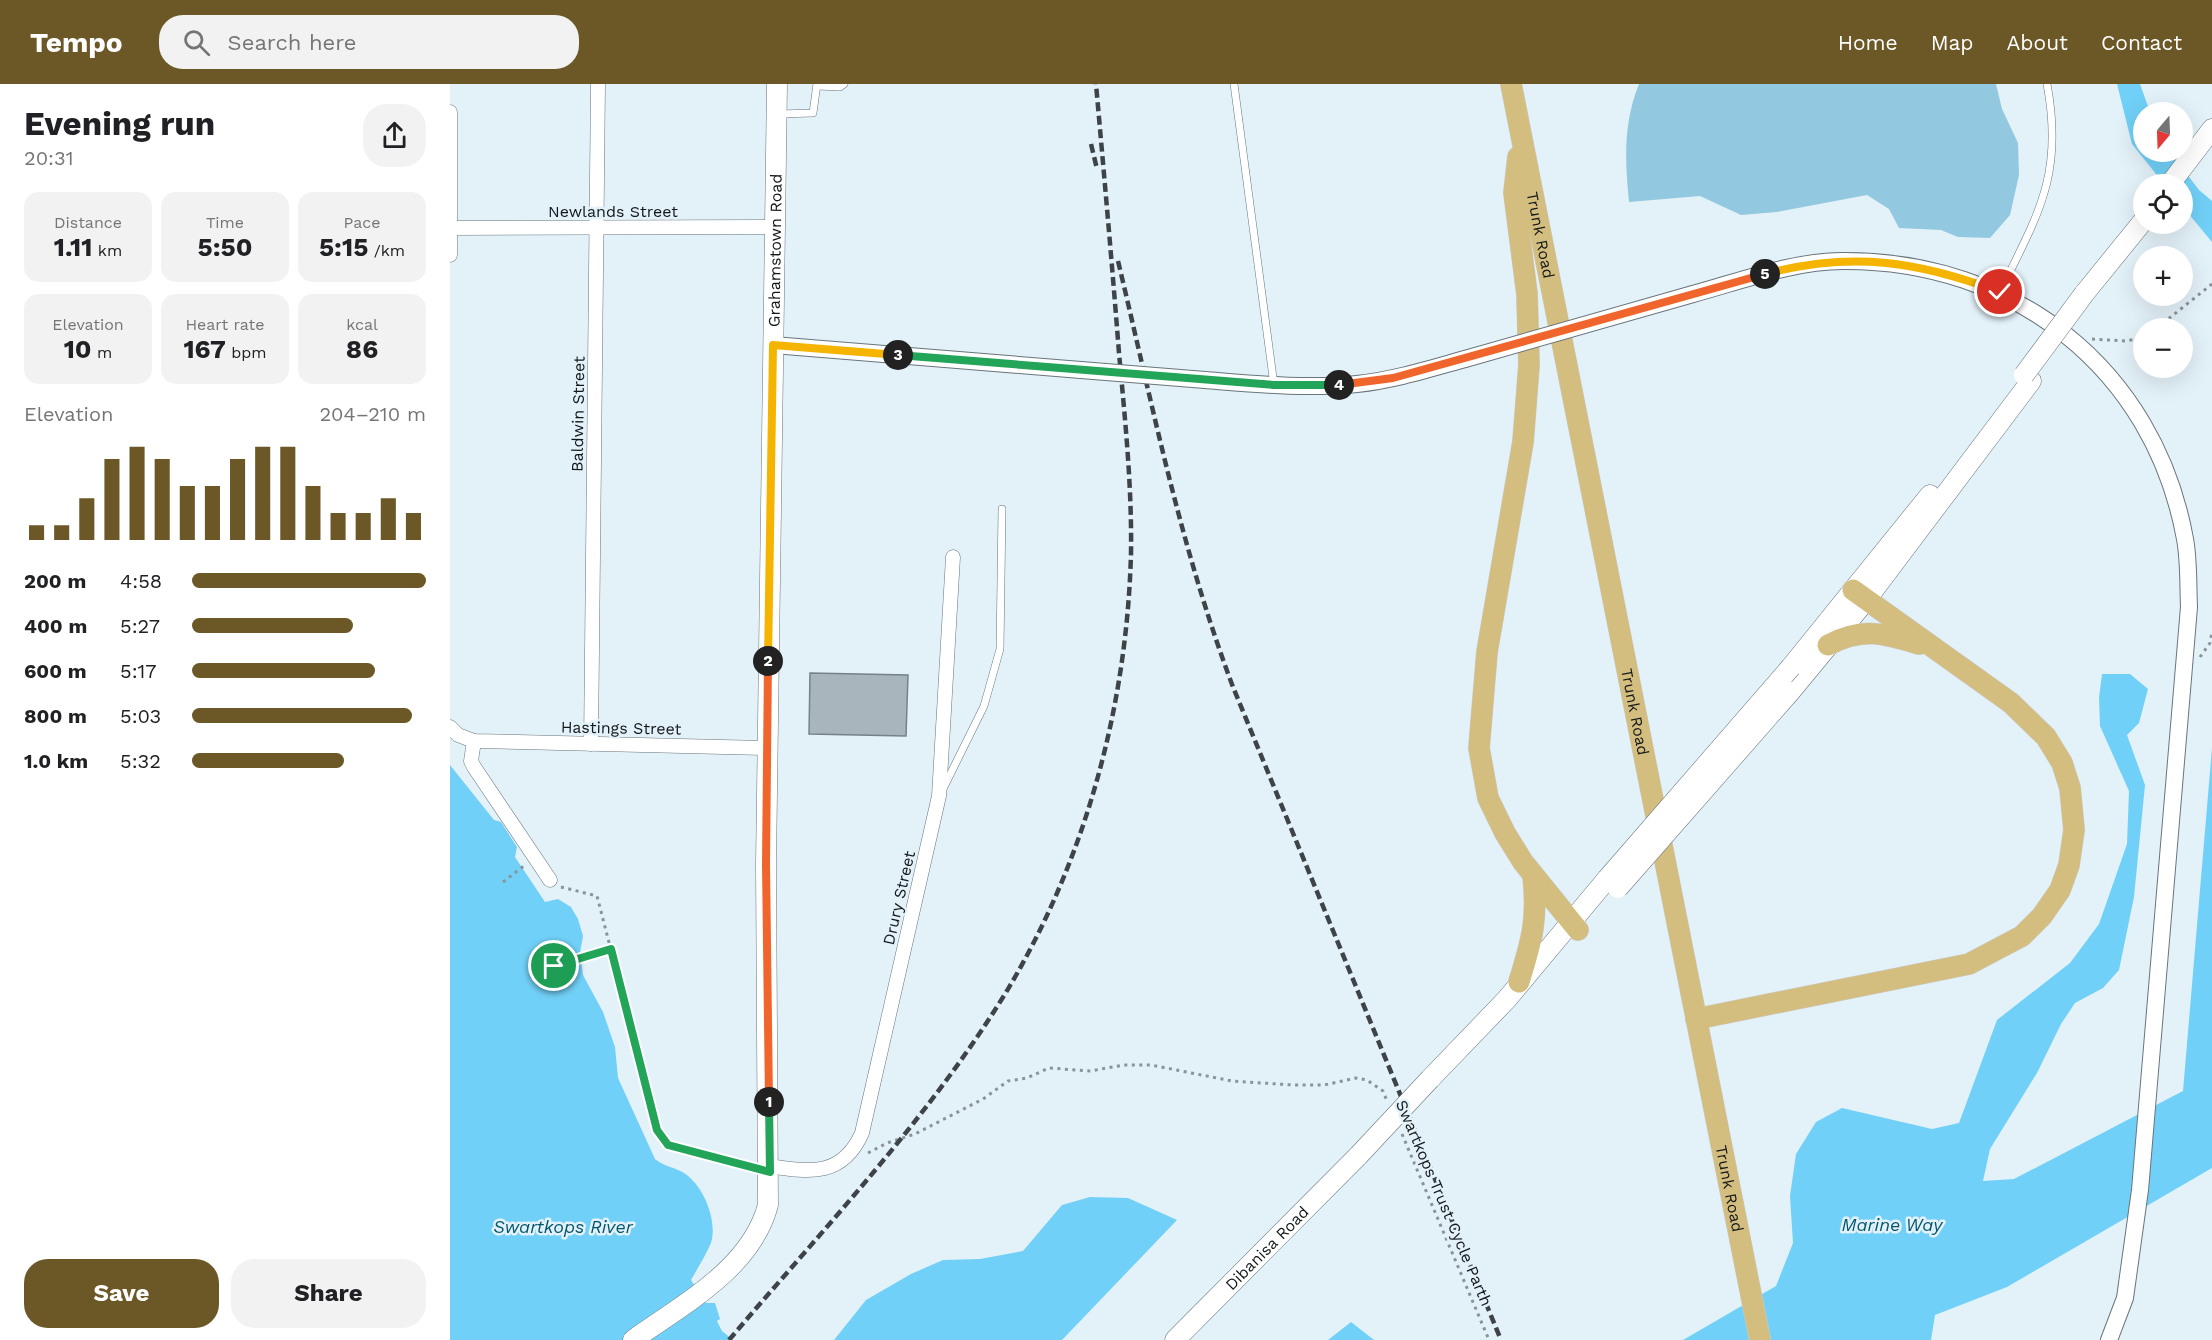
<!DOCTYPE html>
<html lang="en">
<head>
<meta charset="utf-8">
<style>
	:root { --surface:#fff; --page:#f2f2f2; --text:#202124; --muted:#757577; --accent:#6b5826 }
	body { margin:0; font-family:"Work Sans",sans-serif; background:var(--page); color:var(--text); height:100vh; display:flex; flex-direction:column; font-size:22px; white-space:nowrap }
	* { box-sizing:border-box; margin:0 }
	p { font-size:20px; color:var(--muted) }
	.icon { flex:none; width:33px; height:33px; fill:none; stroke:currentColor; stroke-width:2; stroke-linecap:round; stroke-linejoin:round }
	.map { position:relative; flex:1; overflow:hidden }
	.panel { display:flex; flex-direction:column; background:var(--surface); width:450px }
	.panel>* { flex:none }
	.needle { width:39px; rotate:199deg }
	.controls { position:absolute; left:1683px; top:18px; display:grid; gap:12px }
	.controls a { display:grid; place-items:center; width:60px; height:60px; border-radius:50%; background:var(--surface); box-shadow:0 6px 24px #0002; font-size:30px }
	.pin { position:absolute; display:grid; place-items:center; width:51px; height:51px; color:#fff; margin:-26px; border:3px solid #fff; border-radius:50%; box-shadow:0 2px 6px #0007 }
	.km { position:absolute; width:30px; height:30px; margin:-15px; border-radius:50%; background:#222; color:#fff; font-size:16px; line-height:30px; text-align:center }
	.round { display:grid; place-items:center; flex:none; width:63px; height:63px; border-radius:24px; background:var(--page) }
	.summary { display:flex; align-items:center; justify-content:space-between; height:102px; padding:0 24px }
	h1 { font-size:33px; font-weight:700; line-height:45px }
	.metrics { display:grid; grid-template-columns:repeat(3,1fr); gap:9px; height:102px; padding:6px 24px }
	.metrics div { display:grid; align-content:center; border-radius:15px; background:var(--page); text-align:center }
	.metrics b { font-size:26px; font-weight:700 }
	.metrics small { font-size:16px; font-weight:400 }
	.metrics p { font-size:16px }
	.chart { height:168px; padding:12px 24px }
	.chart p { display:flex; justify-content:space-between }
	.chart svg { width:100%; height:108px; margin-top:6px; stroke:var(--accent); stroke-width:6 }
	.action { display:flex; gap:12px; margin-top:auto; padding:12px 24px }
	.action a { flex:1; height:69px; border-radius:24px; background:var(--accent); color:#fff; font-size:24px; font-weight:700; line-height:69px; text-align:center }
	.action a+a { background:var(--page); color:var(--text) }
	ul { padding:0 24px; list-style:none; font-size:20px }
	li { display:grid; grid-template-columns:96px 72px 1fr; align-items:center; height:45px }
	li i { height:15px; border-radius:8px; background:var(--accent) }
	header { display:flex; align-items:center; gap:36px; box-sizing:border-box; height:84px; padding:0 30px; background:var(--accent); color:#fff }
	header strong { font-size:28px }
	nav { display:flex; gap:33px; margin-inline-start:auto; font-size:21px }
	.search { width:420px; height:54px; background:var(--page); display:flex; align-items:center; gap:15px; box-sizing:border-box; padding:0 21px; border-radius:24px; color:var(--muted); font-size:22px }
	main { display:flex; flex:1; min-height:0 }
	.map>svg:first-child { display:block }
	.green { fill:#92c8e0 }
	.water { fill:#71d0f7 }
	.building { fill:#a8b5bc; stroke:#758288; stroke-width:1.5 }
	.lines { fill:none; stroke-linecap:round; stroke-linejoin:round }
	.service-casing { stroke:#68757b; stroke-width:8 }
	.minor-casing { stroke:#68757b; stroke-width:15 }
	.tertiary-casing { stroke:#68757b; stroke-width:18 }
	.secondary-casing { stroke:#68757b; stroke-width:21 }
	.primary-casing { stroke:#cbcccc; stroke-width:22 }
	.path { stroke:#899398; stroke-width:3; stroke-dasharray:3 4.5; stroke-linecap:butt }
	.service { stroke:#fff; stroke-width:7 }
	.minor { stroke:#fff; stroke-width:14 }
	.tertiary { stroke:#fff; stroke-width:16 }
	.secondary { stroke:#fff; stroke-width:20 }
	.primary { stroke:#d4be7f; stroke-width:21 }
	.rail { stroke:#3d4346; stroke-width:4.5; stroke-dasharray:9 4.5; stroke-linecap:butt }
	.tertiary-bridge-casing { stroke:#68757b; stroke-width:18; stroke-linecap:butt }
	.secondary-bridge-casing { stroke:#68757b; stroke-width:21; stroke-linecap:butt }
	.tertiary-bridge { stroke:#fff; stroke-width:16 }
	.secondary-bridge { stroke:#fff; stroke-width:20 }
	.split-1-casing { stroke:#fff; stroke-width:12 }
	.split-2-casing { stroke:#fff; stroke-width:12 }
	.split-3-casing { stroke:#fff; stroke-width:12 }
	.split-4-casing { stroke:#fff; stroke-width:12 }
	.split-5-casing { stroke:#fff; stroke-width:12 }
	.split-6-casing { stroke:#fff; stroke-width:12 }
	.split-1 { stroke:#22a559; stroke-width:8 }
	.split-2 { stroke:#f0652b; stroke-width:8 }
	.split-3 { stroke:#f5b400; stroke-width:8 }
	.split-4 { stroke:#22a559; stroke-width:8 }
	.split-5 { stroke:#f0652b; stroke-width:8 }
	.split-6 { stroke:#f5b400; stroke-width:8 }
	.labels { text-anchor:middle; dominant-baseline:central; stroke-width:5; stroke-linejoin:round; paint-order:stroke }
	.street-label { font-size:16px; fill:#121719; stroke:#e3f1f8 }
	.water-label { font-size:18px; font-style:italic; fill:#00556f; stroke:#e3f1f8 }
</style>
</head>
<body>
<header>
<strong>Tempo</strong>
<div class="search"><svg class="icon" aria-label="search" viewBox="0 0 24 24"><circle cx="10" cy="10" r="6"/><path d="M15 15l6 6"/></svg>Search here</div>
<nav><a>Home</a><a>Map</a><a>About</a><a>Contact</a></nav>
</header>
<main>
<section class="panel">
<div class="summary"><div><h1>Evening run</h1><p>20:31</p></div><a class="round"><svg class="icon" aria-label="share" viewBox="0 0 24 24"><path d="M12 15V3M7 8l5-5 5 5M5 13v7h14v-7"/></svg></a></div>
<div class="metrics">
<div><p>Distance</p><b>1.11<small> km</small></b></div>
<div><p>Time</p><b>5:50</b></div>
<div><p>Pace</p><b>5:15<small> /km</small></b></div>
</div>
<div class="metrics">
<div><p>Elevation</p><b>10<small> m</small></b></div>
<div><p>Heart rate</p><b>167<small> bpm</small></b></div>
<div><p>kcal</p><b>86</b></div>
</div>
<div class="chart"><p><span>Elevation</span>204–210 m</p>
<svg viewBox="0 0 160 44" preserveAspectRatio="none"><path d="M5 44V38M15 44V38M25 44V27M35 44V11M45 44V6M55 44V11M65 44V22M75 44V22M85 44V11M95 44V6M105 44V6M115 44V22M125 44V33M135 44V33M145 44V27M155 44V33"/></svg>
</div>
<ul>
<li><b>200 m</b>4:58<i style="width:100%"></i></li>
<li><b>400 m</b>5:27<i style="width:69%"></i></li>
<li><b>600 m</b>5:17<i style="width:78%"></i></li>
<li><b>800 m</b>5:03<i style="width:94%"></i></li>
<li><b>1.0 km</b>5:32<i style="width:65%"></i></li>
</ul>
<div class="action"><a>Save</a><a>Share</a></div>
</section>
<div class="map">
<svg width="1762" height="1256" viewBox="0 0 1762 1256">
	<rect width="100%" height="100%" fill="#e3f1f8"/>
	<path class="green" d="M1189 0H1546L1552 25 1568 59 1569 91 1560 131 1540 154 1508 153 1491 146 1449 144 1439 125 1417 111 1327 128 1291 131 1250 112 1179 118C1175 76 1173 40 1189 0Z"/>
	<g class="water">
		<polygon points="1667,0 1690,0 1700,28 1694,28 1694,68 1720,68 1749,106 1762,117 1762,158 1733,123 1732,100 1714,100 1682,60"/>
		<polygon points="1652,590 1680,590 1698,605 1689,639 1677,651 1695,701 1684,813 1669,886 1653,904 1625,919 1611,940 1587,989 1540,1065 1533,1097 1564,1095 1733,1007 1762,664 1762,1084 1557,1203 1485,1231 1481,1256 1233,1256 1326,1202 1343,1159 1340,1112 1346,1070 1366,1038 1392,1024 1482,1045 1509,1039 1547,936 1620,879 1649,840 1677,760 1679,707 1650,642 1649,614"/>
		<path d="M0 681 44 736 51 738 67 763 65 773 95 818 108 815 121 823 128 835 133 852 130 869 133 891 153 928 165 963 168 994 205 1075C213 1082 224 1083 234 1089 253 1101 268 1136 261 1159 256 1171 247 1185 241 1196L256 1219H265L270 1235 267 1237 272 1247 283 1256H0Z"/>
		<polygon points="640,1113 678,1114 727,1136 612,1256 384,1256 416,1216 461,1190 493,1176 530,1175 573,1167 612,1121"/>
		<polygon points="901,1238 924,1256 878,1256"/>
	</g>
	<polygon class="building" points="360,589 458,591 456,652 359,650"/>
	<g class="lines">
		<defs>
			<g id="service">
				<polyline points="784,0 824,301"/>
				<polyline points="367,2 390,3 394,0"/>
				<polyline points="329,30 363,29 367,0"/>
				<path d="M1550 208C1588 130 1614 91 1597 0"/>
				<polyline points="493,705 534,622 550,565 552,425"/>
			</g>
			<g id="minor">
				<polyline points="0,28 0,171"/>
				<polyline points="1,144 325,143"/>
				<polyline points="0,643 8,651 24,657 317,664"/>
				<polyline points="24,657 21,677 24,683 100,796"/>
				<polyline points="141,660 148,0"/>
				<path d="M320 1082C361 1089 393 1092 412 1049L489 712 503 473"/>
			</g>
			<g id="tertiary">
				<path d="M1243 210C1291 197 1343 177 1393 177 1564 176 1704 284 1735 455 1739 476 1738 500 1739 523L1690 1106 1675 1214 1659 1256"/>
				<polyline points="323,261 631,286"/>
				<path d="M755 296C806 300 856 305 907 300 944 296 979 285 1015 275"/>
			</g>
			<g id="secondary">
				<polyline points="1720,100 1762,45"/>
				<polyline points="1634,210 1694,136"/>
				<polyline points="1341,583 1480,411"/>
				<polyline points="1340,608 1416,516 1581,297"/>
				<polyline points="980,995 1057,915 1157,795"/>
				<path id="s1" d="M183 1256C233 1220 301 1185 318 1121L316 780 327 0"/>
				<path id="s2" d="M725 1256 909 1071"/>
			</g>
			<g id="primary">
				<path id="s3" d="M1061 0 1310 1256"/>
				<polyline points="1068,73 1064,109 1077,210 1079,281 1073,358 1037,568 1029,664 1038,714 1055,749 1073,778 1128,846"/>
				<path d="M1378 561C1412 543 1433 549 1469 560"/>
				<path d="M1069 898C1082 856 1088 835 1083 791"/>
				<polyline points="1246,935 1519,880 1572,852 1592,832 1610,806 1619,781 1624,746 1620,704 1612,679 1596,653 1561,619 1403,506"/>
			</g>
		</defs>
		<use href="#service" class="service-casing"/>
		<use href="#minor" class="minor-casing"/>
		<use href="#tertiary" class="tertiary-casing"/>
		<use href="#secondary" class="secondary-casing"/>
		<use href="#primary" class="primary-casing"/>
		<g class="path">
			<polyline points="1707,244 1762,200"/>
			<polyline points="1642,255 1675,257 1694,254"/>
			<polyline points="1750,573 1760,559 1762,548"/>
			<polyline points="53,798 75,781"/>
			<polyline points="111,803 147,812 209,1052 224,1063 301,1082"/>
			<polyline points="104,882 161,865"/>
			<polyline points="952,1050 1039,1256"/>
			<polyline points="418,1069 437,1059 465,1050 533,1015 558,997 577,994 599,984 640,987 674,981 701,981 782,997 843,1001 874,1001 906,994 917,996 933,1007 937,1017"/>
		</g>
		<use href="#service" class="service"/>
		<use href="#minor" class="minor"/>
		<use href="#tertiary" class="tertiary"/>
		<use href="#secondary" class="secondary"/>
		<use href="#primary" class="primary"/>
		<g class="rail">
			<polyline points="641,60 647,85"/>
			<path d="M668 177C703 323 730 462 783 603L1051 1256"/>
			<path d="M279 1256C374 1144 478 1035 555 910 635 778 677 623 681 469 682 402 675 335 669 269 662 179 654 90 646 0"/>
		</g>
		<defs>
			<g id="tertiary-bridge">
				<polyline points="1015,275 1243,210"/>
				<polyline points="631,286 755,296"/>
			</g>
			<g id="secondary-bridge">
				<polyline points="1574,291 1634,210"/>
				<polyline points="1157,795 1341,583"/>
				<polyline points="1168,804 1340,608"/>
				<polyline points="909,1071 980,995"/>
			</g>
		</defs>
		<use href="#tertiary-bridge" class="tertiary-bridge-casing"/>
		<use href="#secondary-bridge" class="secondary-bridge-casing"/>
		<use href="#tertiary-bridge" class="tertiary-bridge"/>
		<use href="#secondary-bridge" class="secondary-bridge"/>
	</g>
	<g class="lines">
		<defs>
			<polyline id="split-1" points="104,882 161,865 207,1046 218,1061 320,1088 319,1018"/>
			<polyline id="split-2" points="318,577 316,780 319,1018"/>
			<polyline id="split-3" points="318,577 323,261 448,271"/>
			<polyline id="split-4" points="448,271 824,301 889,301"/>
			<polyline id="split-5" points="889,301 943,294 1315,190"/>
			<path id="split-6" d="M1315 190C1401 167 1468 177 1550 208"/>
		</defs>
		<use href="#split-1" class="split-1-casing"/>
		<use href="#split-2" class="split-2-casing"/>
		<use href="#split-3" class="split-3-casing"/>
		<use href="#split-4" class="split-4-casing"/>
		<use href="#split-5" class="split-5-casing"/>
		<use href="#split-6" class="split-6-casing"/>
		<use href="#split-1" class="split-1"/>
		<use href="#split-2" class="split-2"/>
		<use href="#split-3" class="split-3"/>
		<use href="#split-4" class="split-4"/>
		<use href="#split-5" class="split-5"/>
		<use href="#split-6" class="split-6"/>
	</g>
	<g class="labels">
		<g class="street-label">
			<text x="163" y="127">Newlands Street</text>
			<text stroke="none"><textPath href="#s3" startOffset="154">Trunk Road</textPath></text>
			<text stroke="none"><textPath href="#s1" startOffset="1150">Grahamstown Road</textPath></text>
			<text transform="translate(128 330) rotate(-89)">Baldwin Street</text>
			<text stroke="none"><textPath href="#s3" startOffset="640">Trunk Road</textPath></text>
			<text transform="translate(171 644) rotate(1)">Hastings Street</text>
			<text transform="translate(449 814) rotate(-77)">Drury Street</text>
			<text stroke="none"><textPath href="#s3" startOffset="1126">Trunk Road</textPath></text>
			<text transform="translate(994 1119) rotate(67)">Swartkops Trust Cycle Parth</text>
			<text stroke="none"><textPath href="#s2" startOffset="130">Dibanisa Road</textPath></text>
		</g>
		<g class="water-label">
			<text x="1442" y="1140">Marine Way</text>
			<text x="113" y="1142">Swartkops River</text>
		</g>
	</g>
</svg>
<div class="controls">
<a><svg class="needle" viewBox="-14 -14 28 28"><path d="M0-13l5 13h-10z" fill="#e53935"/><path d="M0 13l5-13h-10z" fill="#757577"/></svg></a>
<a><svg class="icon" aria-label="locate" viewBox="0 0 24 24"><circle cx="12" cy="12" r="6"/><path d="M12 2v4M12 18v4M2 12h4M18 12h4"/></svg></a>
<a>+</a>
<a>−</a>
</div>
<div class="pin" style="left:104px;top:882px;background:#1e9e55"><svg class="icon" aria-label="arrive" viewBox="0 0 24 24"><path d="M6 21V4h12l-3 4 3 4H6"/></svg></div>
<div class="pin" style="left:1550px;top:208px;background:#d93025"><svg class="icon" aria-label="check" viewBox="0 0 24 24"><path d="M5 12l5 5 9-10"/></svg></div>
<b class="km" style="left:319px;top:1018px">1</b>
<b class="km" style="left:318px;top:577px">2</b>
<b class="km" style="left:448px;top:271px">3</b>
<b class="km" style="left:889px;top:301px">4</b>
<b class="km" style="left:1315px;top:190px">5</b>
</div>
</main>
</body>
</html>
